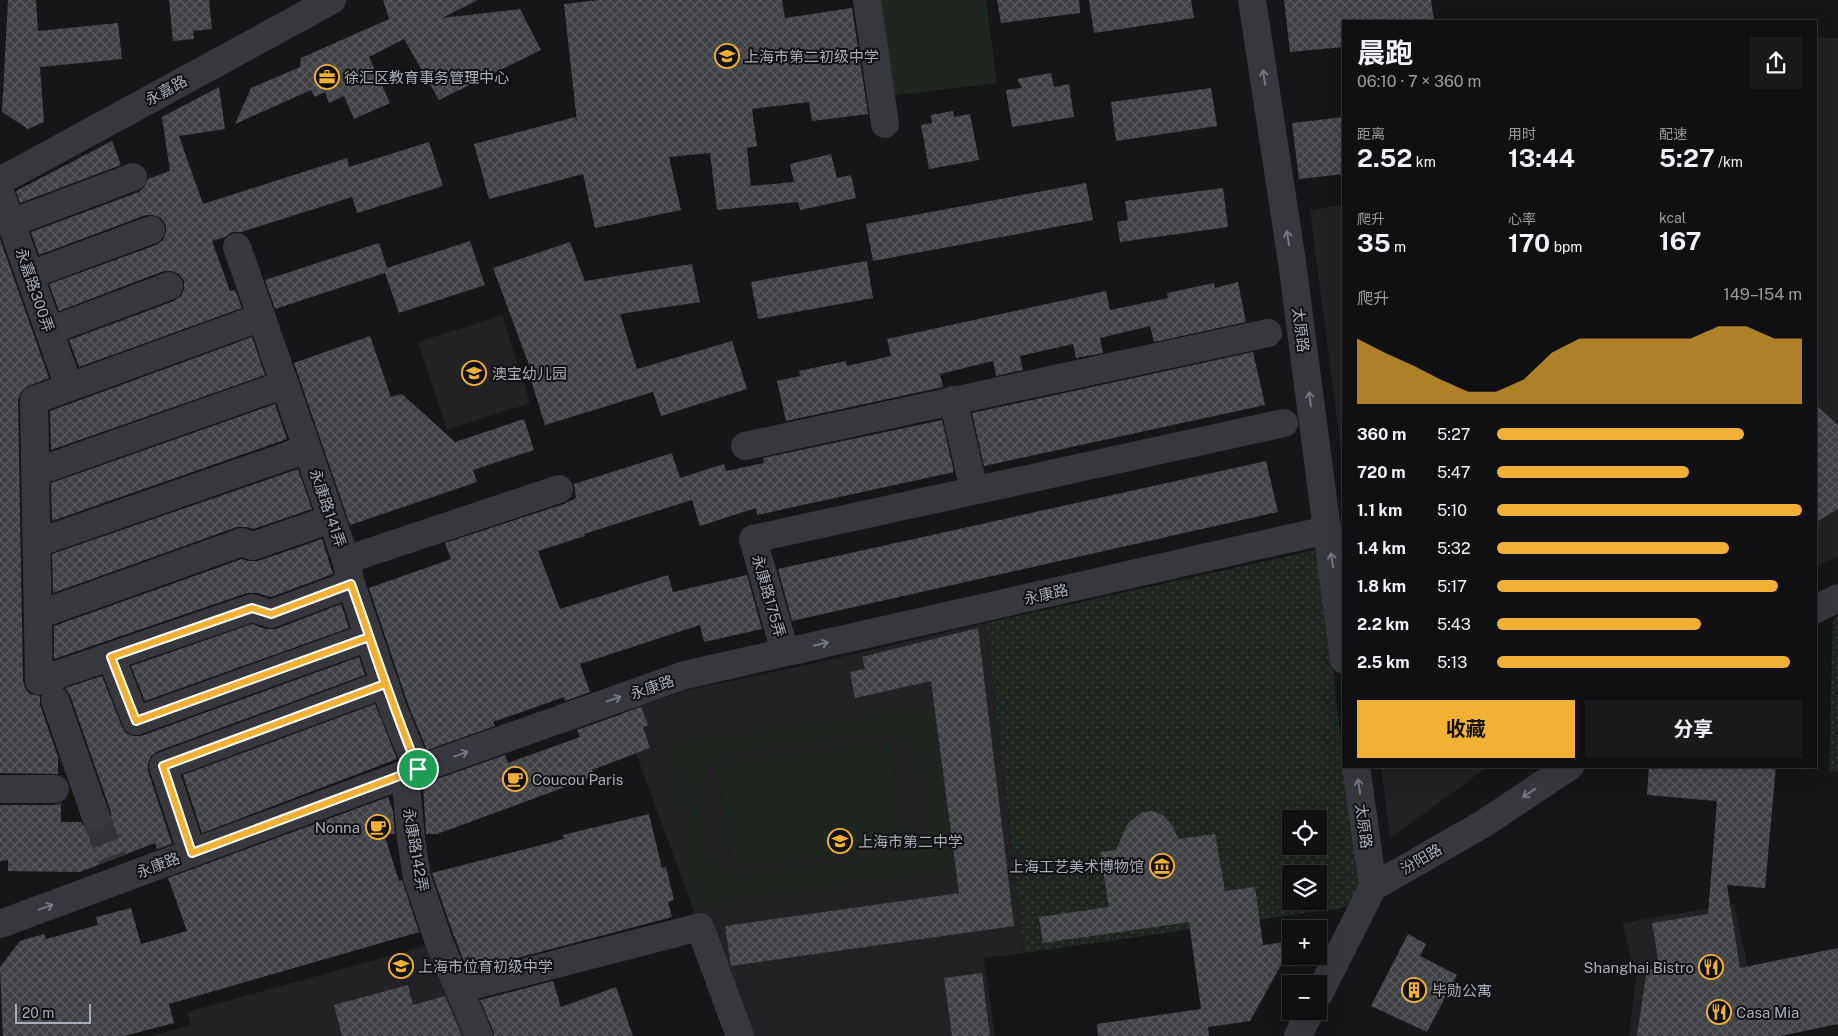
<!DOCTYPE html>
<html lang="zh">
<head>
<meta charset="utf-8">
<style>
	:root { --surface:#101012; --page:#19191b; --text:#f1f3f6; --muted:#9c9d9f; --line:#303032; --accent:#f2b134 }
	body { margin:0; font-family:"Public Sans","Noto Sans SC",sans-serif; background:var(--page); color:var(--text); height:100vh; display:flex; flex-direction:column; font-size:19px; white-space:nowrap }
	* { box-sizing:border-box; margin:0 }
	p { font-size:16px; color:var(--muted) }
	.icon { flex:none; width:28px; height:28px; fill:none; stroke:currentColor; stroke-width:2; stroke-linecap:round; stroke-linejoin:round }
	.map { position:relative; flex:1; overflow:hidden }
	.panel { position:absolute; left:1342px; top:20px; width:475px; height:748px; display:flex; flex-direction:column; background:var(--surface); border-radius:0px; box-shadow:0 5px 20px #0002,0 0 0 1px var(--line) }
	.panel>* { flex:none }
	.controls { position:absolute; left:1282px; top:810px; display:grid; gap:10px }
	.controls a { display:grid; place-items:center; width:45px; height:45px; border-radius:0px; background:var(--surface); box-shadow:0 5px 20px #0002,0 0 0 1px var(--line); font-size:25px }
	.scale { position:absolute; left:15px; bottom:12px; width:76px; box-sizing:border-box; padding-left:5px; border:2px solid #a8adb8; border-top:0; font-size:14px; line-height:18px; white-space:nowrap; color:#a8adb8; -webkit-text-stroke:4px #111113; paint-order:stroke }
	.pin { position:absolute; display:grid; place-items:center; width:42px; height:42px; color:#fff; margin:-21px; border:2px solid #fff; border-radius:50%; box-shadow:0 1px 5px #0007 }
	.round { display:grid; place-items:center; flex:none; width:52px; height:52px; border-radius:0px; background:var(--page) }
	.summary { display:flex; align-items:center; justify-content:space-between; height:85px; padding:0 15px }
	h1 { font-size:28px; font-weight:700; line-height:38px }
	.figures { display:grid; grid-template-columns:repeat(3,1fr); gap:8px; height:85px; padding:5px 15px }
	.figures div { display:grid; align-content:center }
	.figures b { font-size:25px; font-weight:700 }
	.figures small { font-size:14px; font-weight:400 }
	.figures p { font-size:14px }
	.chart { height:140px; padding:10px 15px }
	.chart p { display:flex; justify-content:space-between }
	.chart svg { width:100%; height:90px; margin-top:5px; fill:var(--accent); opacity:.7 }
	.action { display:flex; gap:10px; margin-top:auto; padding:10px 15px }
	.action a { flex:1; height:58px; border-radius:0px; background:var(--accent); color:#111; font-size:20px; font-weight:700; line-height:58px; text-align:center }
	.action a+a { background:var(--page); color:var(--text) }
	ul { padding:0 15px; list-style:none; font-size:16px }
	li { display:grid; grid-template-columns:80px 60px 1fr; align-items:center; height:38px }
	li i { height:12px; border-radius:6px; background:var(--accent) }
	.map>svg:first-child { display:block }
	.built { fill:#222225 }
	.grass { fill:url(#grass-dots); fill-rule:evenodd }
	.park { fill:#1e261f; fill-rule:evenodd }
	.building { fill:url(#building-cross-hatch) }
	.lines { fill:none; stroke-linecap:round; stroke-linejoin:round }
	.minor-tunnel { stroke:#333438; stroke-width:28; stroke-dasharray:28 14; stroke-linecap:butt }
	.minor { stroke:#37383d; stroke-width:28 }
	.oneway { stroke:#757881 }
	.route-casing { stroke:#fff; stroke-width:10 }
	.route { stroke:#f2b134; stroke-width:6 }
	.labels { text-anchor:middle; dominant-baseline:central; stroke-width:4; stroke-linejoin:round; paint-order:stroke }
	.poi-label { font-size:15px; fill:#a8adb8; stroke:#111113; text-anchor:start }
	.street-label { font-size:15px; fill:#a8adb8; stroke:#111113 }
</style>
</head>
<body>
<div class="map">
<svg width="1838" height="1036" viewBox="0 0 1838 1036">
	<defs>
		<pattern id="grass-dots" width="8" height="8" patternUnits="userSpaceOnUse" patternTransform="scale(1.25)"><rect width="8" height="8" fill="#1e261f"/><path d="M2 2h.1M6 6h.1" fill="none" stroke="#3c433d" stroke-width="1.8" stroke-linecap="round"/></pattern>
		<pattern id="building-cross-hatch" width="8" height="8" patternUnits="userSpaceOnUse" patternTransform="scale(1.25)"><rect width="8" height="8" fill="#404145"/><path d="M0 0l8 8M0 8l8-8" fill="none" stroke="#595a5e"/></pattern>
	</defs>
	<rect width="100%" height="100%" fill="#161618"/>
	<g class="built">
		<polygon points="1816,38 1838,38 1838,556 1816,567"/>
		<polygon points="1344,205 1344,475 1310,210"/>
		<polygon points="502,315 530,403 447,430 418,342"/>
		<polygon points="986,623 1024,953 984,958 995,1036 740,1036 621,713 688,690 820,662"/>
		<polygon points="1381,766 1489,766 1390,838"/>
		<polygon points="1734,904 1763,1036 1629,1036 1636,977 1622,923"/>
		<polygon points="439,942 479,1036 152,1036 191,1025 187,1012"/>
	</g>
	<g class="grass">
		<path d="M1319 549 1358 887 1348 907 1024 953 986 623ZM1291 819H1319V846H1291ZM1291 874H1319V901H1291Z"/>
		<polygon points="1838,616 1838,772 1829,771 1833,619"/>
	</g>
	<g class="park">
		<polygon points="878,0 986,0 997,83 890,96"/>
		<path d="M932 707 955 869 694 905 671 743ZM872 734 890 736 910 745 918 761 926 817 922 833 912 846 889 855 744 875 727 873 711 860 704 847 697 796 701 777 713 763 734 752Z"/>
		<polygon points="890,741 905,845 732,869 717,764"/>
	</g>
	<g class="building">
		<polygon points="8,0 36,0 38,31 118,23 122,59 40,67 44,122 28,129 2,112"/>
		<polygon points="169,0 209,0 212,29 193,31 194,39 173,41"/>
		<polygon points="383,0 478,0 442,18 520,9 541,50 439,100 404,39 369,57 390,103 354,119 344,96 329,103 325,92 315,97 311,90 235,124 251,88 300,67 301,58 389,19"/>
		<polygon points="598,0 782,0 785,18 852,8 868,114 812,121 809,102 752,109 757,146 747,148 751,186 794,182 790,164 831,154 837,178 851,175 856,198 800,210 798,202 717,210 710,153 669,157 681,210 595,228 583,174 489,199 474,144 575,117 577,122 564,4"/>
		<polygon points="997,0 1079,0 1080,13 1001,23"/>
		<polygon points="1089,0 1191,0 1194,18 1094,33"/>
		<polygon points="1284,0 1431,0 1434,21 1344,21 1344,47 1290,52"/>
		<polygon points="1051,73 1054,87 1069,84 1074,117 1012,127 1006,90 1022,88 1017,79"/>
		<polygon points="219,87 225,129 179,136 203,204 347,158 349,167 429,142 443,186 357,213 352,197 241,232 232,232 225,237 212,241 230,291 235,290 242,308 79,367 69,340 174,301 181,296 184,289 184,281 179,274 171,271 164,271 59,311 49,284 156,245 163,240 166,232 166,225 161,218 153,215 146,215 39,255 31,232 139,192 145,186 148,179 170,171 162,117"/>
		<polygon points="1211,88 1217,126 1116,141 1111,102"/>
		<polygon points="953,111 954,117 970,114 979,160 929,169 921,125 932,123 931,115"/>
		<polygon points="1344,117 1344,174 1299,179 1292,123"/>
		<polygon points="112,141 121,165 20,203 16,191"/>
		<polygon points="1086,183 1093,220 873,261 866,224"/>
		<polygon points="1223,188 1228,227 1120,242 1117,222 1128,220 1125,201"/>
		<polygon points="0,239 49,378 28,386 21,392 18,400 23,681 25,688 30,694 40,696 40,705 58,757 58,774 0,773"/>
		<polygon points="470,241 485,285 399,313 385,273 275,309 265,280 379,243 387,268"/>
		<polygon points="570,242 585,281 692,264 700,302 620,314 637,369 732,341 747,389 661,416 653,392 545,425 529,374 532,373 493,268"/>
		<polygon points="867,261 873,298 758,319 751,282"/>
		<polygon points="1238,282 1246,322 1154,342 1150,326 1100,338 1103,353 1076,358 1073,344 1020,356 1023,370 996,376 993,361 940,374 943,387 786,421 777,381 800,376 799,371 846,361 847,366 891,356 887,339 1106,291 1110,310 1168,298 1167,293 1214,283 1215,288"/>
		<polygon points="370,336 391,397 402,394 455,442 524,419 534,450 473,470 477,482 350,525 294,363"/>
		<polygon points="252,337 265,375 51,450 50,411"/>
		<polygon points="1253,352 1265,405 984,466 972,413"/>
		<polygon points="275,404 287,439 52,521 51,483"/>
		<polygon points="1816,405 1838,425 1838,509 1816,522"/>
		<polygon points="942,420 954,472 757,515 756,508 700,526 692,500 584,534 585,536 538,551 560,609 668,575 673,592 747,575 762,629 704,642 700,625 580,664 590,692 565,701 564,697 493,722 495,726 427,750 408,704 369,588 451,559 445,543 564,504 576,498 574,484 672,453 680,478 724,464 726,471 764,463 763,458"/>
		<polygon points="1266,461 1278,512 814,616 792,621 778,569"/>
		<polygon points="298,469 312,509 253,529 247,527 237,527 53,593 52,554"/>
		<polygon points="322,539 333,574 271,597 257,593 247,593 54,659 54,626 242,559 248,561 258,561"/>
		<polygon points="341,604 349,628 145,701 131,666 252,624 266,629 276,629"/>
		<polygon points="978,628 1014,926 731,966 725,926 959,893 931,681 855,698 850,672 865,669 862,657"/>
		<polygon points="359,657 365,675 158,751 151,756 148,763 148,771 172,844 157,849 155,843 80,872 8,871 8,860 0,861 0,805 55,805 61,803 61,822 81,822 86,829 94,832 101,832 107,828 111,820 111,812 70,695 65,688 102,676 122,727 126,733 133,736 141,736"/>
		<polygon points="375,704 397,759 202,833 183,775"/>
		<polygon points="641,707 648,725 643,727 650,748 592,770 595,776 437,834 426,834 423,784 505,755 508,763 580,737 577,730"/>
		<polygon points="1649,766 1776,766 1765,888 1727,885 1740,968 1838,948 1838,1024 1780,1036 1637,1036 1647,969 1660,971 1652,923 1708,914 1717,801 1647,795"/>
		<polygon points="388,797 393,811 395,834 384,834 399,881 402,880 419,932 169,1004 174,1023 124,1036 3,1036 0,967 20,941 44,934 46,939 98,925 96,917 131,908 141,944 187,931 168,878"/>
		<polygon points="1152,811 1163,815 1173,826 1178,839 1215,834 1225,891 1255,887 1263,945 1291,941 1291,947 1250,1021 1208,1027 1209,1036 1098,1036 1097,1024 1201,1009 1189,922 1043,943 1039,917 1109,907 1100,852 1116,850 1128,823 1141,813"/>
		<polygon points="649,814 662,868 666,867 674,900 668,902 672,917 468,971 454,936 432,873 564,839 563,835"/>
		<polygon points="1408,934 1426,944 1420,956 1457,975 1427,1032 1371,1006"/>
		<polygon points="982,973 990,1036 952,1036 944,978"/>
		<polygon points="553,981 561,1007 616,987 633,1036 494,1036 493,1030 480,1000"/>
		<polygon points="408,985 413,1005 445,996 462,1036 342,1036 334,1005"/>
	</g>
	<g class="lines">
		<polyline class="minor-tunnel" points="96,817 112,859"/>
		<g class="minor">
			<polyline points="867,0 885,124"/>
			<polyline points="1252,0 1292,262 1344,660"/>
			<polyline points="0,181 332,0"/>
			<polyline points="0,192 69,387"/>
			<polyline points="11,223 133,177"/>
			<polyline points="237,247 346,560 351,584 393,709 418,769"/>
			<polyline points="30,275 151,230"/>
			<polyline points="262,317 34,400 39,681 252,608 271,614 351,584"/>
			<polyline points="49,331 169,286"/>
			<polyline points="953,400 974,490"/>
			<polyline points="745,446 1268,333"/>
			<polyline points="36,472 285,384"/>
			<polyline points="37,543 307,449"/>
			<polyline points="346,560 559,489"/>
			<polyline points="1816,609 1838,598"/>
			<polyline points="38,615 242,542 253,546 331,519"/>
			<polyline points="785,652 753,539 1284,423"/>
			<polyline points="111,657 136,721 369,637"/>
			<polyline points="55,700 96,817"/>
			<polyline points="1356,766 1373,887"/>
			<polyline points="405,774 411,839 417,877 439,942 479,1036"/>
			<polyline points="0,789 55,789"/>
			<polyline points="192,853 163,766 385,684"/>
			<polyline points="0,924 405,774 685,675 1327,530"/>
			<polyline points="459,989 700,927 740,1036"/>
			<polyline points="1319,994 1373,887 1483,824 1570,766"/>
			<polyline points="1298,1036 1310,1011"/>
		</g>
	</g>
	<defs><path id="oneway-shaft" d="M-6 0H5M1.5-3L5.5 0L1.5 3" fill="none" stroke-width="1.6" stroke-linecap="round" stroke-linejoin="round" transform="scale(1.25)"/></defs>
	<g class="oneway">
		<use href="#oneway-shaft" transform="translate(1264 77) rotate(-99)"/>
		<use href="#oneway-shaft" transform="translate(1288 238) rotate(-99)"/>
		<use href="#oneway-shaft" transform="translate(1310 399) rotate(-97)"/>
		<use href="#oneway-shaft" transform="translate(1332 560) rotate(-99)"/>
		<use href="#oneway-shaft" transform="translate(821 644) rotate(-13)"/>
		<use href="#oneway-shaft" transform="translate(614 699) rotate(-19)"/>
		<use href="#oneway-shaft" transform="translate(461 754) rotate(-20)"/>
		<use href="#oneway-shaft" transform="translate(1359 786) rotate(-98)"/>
		<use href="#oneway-shaft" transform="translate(1529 793) rotate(146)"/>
		<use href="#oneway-shaft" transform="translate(46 907) rotate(-20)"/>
	</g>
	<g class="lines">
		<defs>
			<path id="route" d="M418 769C393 708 373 646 351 584L271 614 252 608 111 657 136 721 369 637 385 684 163 766 192 853 418 769"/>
		</defs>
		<use href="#route" class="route-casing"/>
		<use href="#route" class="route"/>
	</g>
	<defs>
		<symbol id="school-ring" viewBox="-11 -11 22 22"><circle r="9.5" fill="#111113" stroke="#f2b134" stroke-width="1.5"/><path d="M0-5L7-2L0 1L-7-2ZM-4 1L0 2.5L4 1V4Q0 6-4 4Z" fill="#f2b134"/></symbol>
		<symbol id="office-ring" viewBox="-11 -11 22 22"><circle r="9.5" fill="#111113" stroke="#f2b134" stroke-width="1.5"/><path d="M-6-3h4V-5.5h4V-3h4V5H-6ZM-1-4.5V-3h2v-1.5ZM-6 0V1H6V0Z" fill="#f2b134"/></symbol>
		<symbol id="cafe-ring" viewBox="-11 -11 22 22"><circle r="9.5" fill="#111113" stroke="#f2b134" stroke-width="1.5"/><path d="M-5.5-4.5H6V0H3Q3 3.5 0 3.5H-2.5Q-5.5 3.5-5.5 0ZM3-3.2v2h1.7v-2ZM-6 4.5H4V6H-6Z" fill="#f2b134"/></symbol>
		<symbol id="museum-ring" viewBox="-11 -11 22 22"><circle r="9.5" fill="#111113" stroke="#f2b134" stroke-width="1.5"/><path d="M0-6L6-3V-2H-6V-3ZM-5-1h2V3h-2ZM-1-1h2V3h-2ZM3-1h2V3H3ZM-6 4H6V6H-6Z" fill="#f2b134"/></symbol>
		<symbol id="restaurant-ring" viewBox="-11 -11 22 22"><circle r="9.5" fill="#111113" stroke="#f2b134" stroke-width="1.5"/><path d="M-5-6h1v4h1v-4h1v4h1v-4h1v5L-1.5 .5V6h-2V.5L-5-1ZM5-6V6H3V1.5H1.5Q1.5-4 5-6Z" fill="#f2b134"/></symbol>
		<symbol id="building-ring" viewBox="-11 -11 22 22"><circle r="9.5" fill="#111113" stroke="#f2b134" stroke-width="1.5"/><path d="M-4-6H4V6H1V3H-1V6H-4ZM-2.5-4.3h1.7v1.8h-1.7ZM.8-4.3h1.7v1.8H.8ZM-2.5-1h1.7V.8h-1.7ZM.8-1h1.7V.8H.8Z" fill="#f2b134"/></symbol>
	</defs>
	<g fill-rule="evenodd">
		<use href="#school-ring" x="713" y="42" width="28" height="28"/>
		<use href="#office-ring" x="313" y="63" width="28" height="28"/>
		<use href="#school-ring" x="460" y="359" width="28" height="28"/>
		<use href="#cafe-ring" x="501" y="765" width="28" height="28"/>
		<use href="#cafe-ring" x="364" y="813" width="28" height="28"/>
		<use href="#school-ring" x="826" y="827" width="28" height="28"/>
		<use href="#museum-ring" x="1148" y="852" width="28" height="28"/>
		<use href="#school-ring" x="387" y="952" width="28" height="28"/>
		<use href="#restaurant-ring" x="1697" y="953" width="28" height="28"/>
		<use href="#building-ring" x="1400" y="976" width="28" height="28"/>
		<use href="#restaurant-ring" x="1705" y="998" width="28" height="28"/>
	</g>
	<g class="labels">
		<g class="poi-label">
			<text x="744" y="56">上海市第二初级中学</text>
			<text x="344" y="77">徐汇区教育事务管理中心</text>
			<text x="492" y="373">澳宝幼儿园</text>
			<text x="532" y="779">Coucou Paris</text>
			<text x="360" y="827" text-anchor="end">Nonna</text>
			<text x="858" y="841">上海市第二中学</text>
			<text x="1144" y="866" text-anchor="end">上海工艺美术博物馆</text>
			<text x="418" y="966">上海市位育初级中学</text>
			<text x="1694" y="967" text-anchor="end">Shanghai Bistro</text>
			<text x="1432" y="990">毕勋公寓</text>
			<text x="1736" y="1012">Casa Mia</text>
		</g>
		<g class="street-label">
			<text transform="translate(166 90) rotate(-29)">永嘉路</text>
			<text transform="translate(35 290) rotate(71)">永嘉路300弄</text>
			<text transform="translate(1301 330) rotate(83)">太原路</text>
			<text transform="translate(328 508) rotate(71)">永康路141弄</text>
			<text transform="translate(1046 594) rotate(-13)">永康路</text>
			<text transform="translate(769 596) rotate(74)">永康路175弄</text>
			<text transform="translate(652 687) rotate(-19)">永康路</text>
			<text transform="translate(1364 826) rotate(82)">太原路</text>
			<text transform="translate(416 850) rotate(80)">永康路142弄</text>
			<text transform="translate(1421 859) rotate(-30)">汾阳路</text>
			<text transform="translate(158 865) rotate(-21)">永康路</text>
		</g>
	</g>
</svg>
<div class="controls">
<a><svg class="icon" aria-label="locate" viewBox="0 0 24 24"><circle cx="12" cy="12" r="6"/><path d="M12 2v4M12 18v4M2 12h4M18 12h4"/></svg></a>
<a><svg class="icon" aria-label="layers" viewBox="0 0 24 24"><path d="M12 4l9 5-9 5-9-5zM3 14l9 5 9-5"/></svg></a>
<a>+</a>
<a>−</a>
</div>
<div class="scale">20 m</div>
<div class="pin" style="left:418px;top:769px;background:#1e9e55"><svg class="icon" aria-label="arrive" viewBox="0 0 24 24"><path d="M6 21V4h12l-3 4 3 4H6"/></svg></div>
<section class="panel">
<div class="summary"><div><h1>晨跑</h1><p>06:10 · 7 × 360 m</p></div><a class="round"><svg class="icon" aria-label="share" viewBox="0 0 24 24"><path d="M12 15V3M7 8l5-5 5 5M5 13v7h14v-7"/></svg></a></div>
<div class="figures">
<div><p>距离</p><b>2.52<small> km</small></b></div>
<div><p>用时</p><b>13:44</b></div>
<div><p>配速</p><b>5:27<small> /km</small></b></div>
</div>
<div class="figures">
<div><p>爬升</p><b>35<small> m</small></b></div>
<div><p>心率</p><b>170<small> bpm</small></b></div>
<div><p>kcal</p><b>167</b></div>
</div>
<div class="chart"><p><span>爬升</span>149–154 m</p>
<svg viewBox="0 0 160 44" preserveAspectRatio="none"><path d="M0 44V12L10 19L20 25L30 32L40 38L50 38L60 32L70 19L80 12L90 12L100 12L110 12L120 12L130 6L140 6L150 12L160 12V44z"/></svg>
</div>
<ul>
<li><b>360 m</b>5:27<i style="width:81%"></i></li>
<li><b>720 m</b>5:47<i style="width:63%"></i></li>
<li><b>1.1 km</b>5:10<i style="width:100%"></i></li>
<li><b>1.4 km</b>5:32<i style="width:76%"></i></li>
<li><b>1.8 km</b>5:17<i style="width:92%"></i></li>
<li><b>2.2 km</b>5:43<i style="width:67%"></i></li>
<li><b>2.5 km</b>5:13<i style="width:96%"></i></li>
</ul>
<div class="action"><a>收藏</a><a>分享</a></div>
</section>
</div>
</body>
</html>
